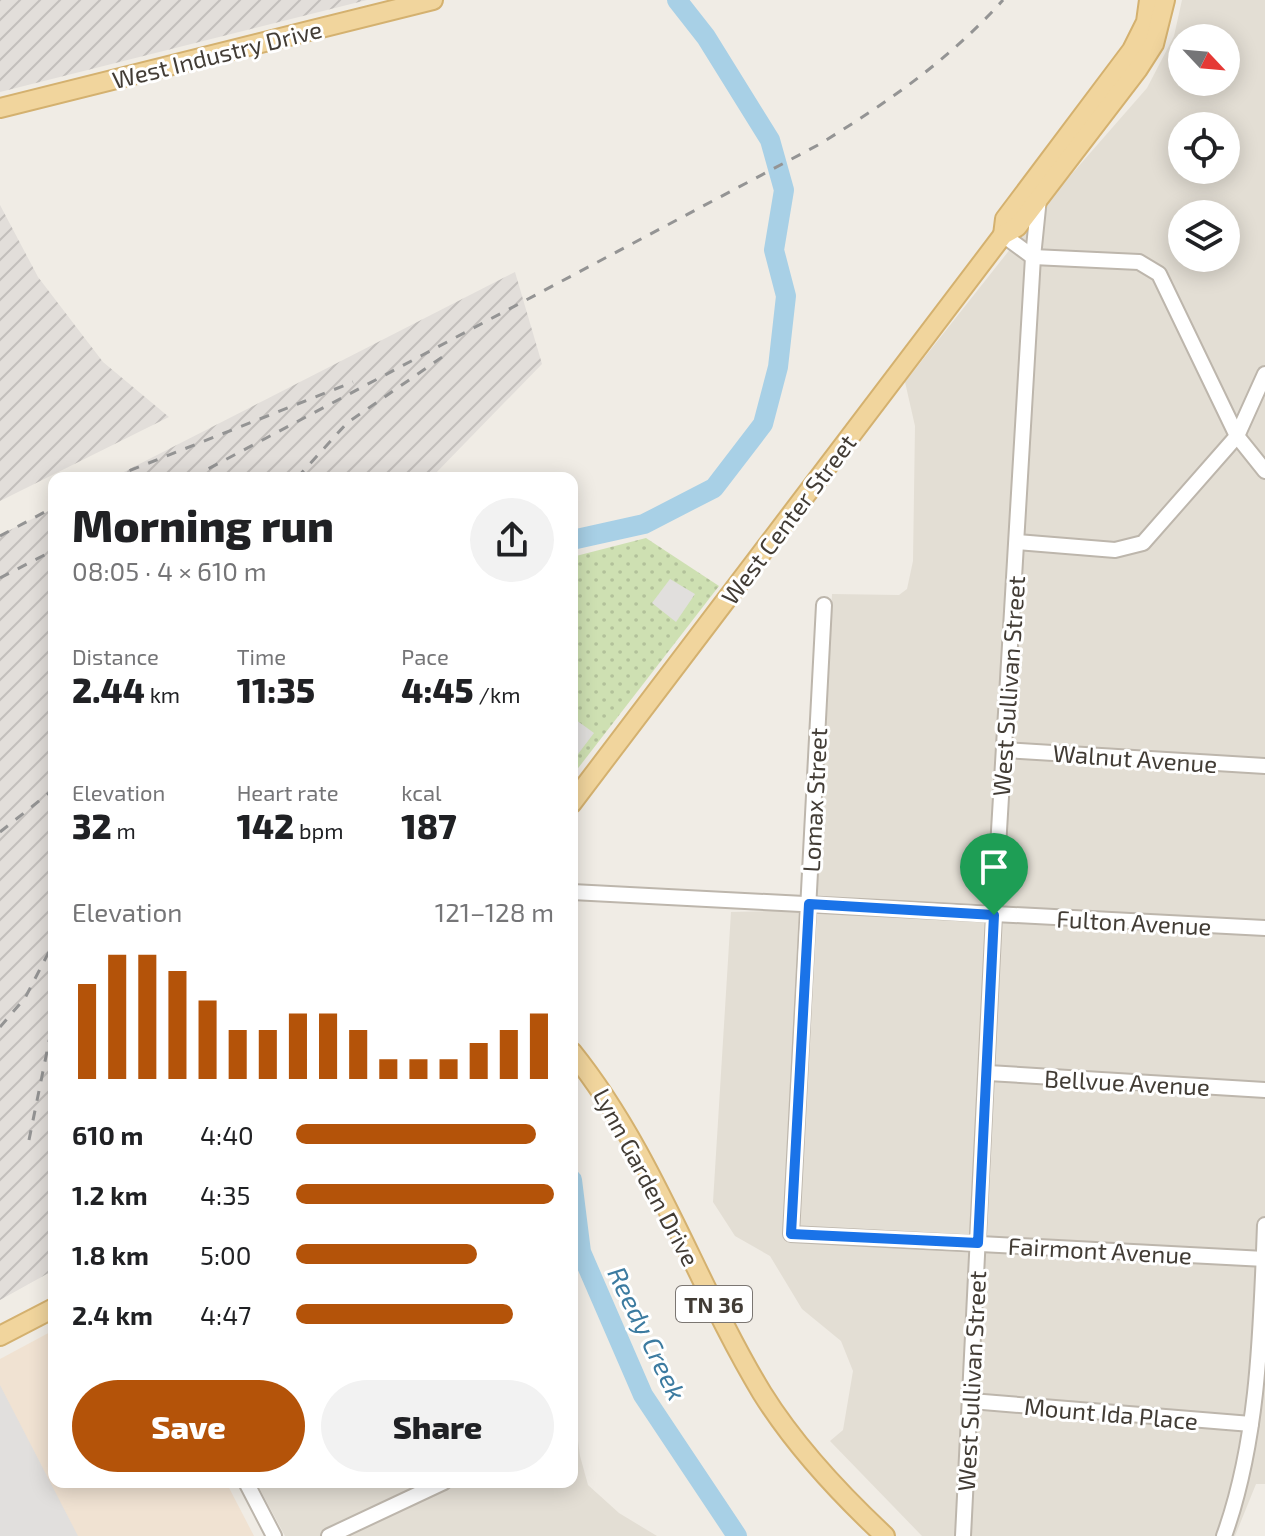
<!DOCTYPE html>
<html lang="en">
<head>
<meta charset="utf-8">
<style>
	:root { --surface:#fff; --page:#f2f2f2; --text:#202124; --muted:#757577; --accent:#b45309 }
	body { margin:0; font-family:"Exo 2",sans-serif; background:var(--page); color:var(--text); height:100vh; display:flex; flex-direction:column; font-size:30px; white-space:nowrap }
	* { box-sizing:border-box; margin:0 }
	p { font-size:26px; color:var(--muted) }
	.icon { flex:none; width:44px; height:44px; fill:none; stroke:currentColor; stroke-width:2; stroke-linecap:round; stroke-linejoin:round }
	.map { position:relative; flex:1; overflow:hidden }
	.drawer { position:absolute; left:48px; top:472px; width:530px; height:1016px; display:flex; flex-direction:column; background:var(--surface); border-radius:16px; box-shadow:0 4px 20px #0003 }
	.drawer>* { flex:none }
	.needle { width:52px; rotate:116deg }
	.tools { position:absolute; left:1168px; top:24px; display:grid; gap:16px }
	.tools a { display:grid; place-items:center; width:72px; height:72px; border-radius:50%; background:var(--surface); box-shadow:0 4px 20px #0003; font-size:40px }
	.pin { position:absolute; display:grid; place-items:center; width:68px; height:68px; color:#fff; margin:-82px -34px; border-radius:50% 50% 50% 0; rotate:-45deg; box-shadow:0 0 8px #0007 }
	.pin .icon { rotate:45deg }
	.round { display:grid; place-items:center; flex:none; width:84px; height:84px; border-radius:42px; background:var(--page) }
	.summary { display:flex; align-items:center; justify-content:space-between; height:136px; padding:0 24px }
	h1 { font-size:44px; font-weight:800; line-height:60px }
	.stats { display:grid; grid-template-columns:repeat(3,1fr); gap:12px; height:136px; padding:8px 24px }
	.stats div { display:grid; align-content:center }
	.stats b { font-size:34px; font-weight:800 }
	.stats small { font-size:22px; font-weight:400 }
	.stats p { font-size:22px }
	.chart { height:224px; padding:16px 24px }
	.chart p { display:flex; justify-content:space-between }
	.chart svg { width:100%; height:144px; margin-top:8px; stroke:var(--accent); stroke-width:6 }
	.primary-button { display:flex; gap:16px; margin-top:auto; padding:16px 24px }
	.primary-button a { flex:1; height:92px; border-radius:48px; background:var(--accent); color:#fff; font-size:32px; font-weight:800; line-height:92px; text-align:center }
	.primary-button a+a { background:var(--page); color:var(--text) }
	ul { padding:0 24px; list-style:none; font-size:26px }
	li { display:grid; grid-template-columns:128px 96px 1fr; align-items:center; height:60px }
	li i { height:20px; border-radius:10px; background:var(--accent) }
	.map>svg:first-child { display:block }
	.residential { fill:#e3ded4; fill-rule:evenodd }
	.commercial { fill:#f0e2d2 }
	.industrial { fill:url(#industrial-furrows) }
	.green { fill:url(#green-dots) }
	.parking { fill:#e1dfdd }
	.lines { fill:none; stroke-linecap:round; stroke-linejoin:round }
	.river { stroke:#a8d0e6; stroke-width:20 }
	.minor-casing { stroke:#bdb6ac; stroke-width:18 }
	.major-casing { stroke:#d4b16f; stroke-width:22 }
	.minor { stroke:#fff; stroke-width:14 }
	.major { stroke:#f1d59d; stroke-width:18 }
	.rail { stroke:#949494; stroke-width:3; stroke-dasharray:10 10; stroke-linecap:butt }
	.route-casing { stroke:#fff; stroke-width:16 }
	.route { stroke:#1a73e8; stroke-width:10 }
	.labels { text-anchor:middle; dominant-baseline:central; stroke-width:6; stroke-linejoin:round; paint-order:stroke }
	.shield { fill:#fff; stroke:#7b7672; stroke-width:2 }
	.shield-label { font-size:22px; font-weight:bold; fill:#423c35 }
	.street-label { font-size:24px; fill:#423c35; stroke:#fff }
	.water-label { font-size:26px; font-style:italic; fill:#3c7ba0; stroke:#fff }
</style>
</head>
<body>
<div class="map">
<svg width="1265" height="1536" viewBox="0 0 1265 1536">
	<defs>
		<pattern id="industrial-furrows" width="10" height="10" patternUnits="userSpaceOnUse" patternTransform="scale(2)"><rect width="10" height="10" fill="#e2deda"/><path d="M-1 1l2-2M0 10L10 0M9 11l2-2" fill="none" stroke="#c3bfbc"/></pattern>
		<pattern id="green-dots" width="8" height="8" patternUnits="userSpaceOnUse" patternTransform="scale(2)"><rect width="8" height="8" fill="#cee0b2"/><path d="M2 2h.1M6 6h.1" fill="none" stroke="#b2c19a" stroke-width="1.8" stroke-linecap="round"/></pattern>
	</defs>
	<rect width="100%" height="100%" fill="#f0ece5"/>
	<g class="residential">
		<path d="M1182 0H1265V1484H1256L1235 1536H922L830 1441 843 1430 853 1371 841 1341 802 1309 770 1256 735 1236 713 1202 731 912 815 910 832 594 899 595 907 589 913 561 915 426 905 382 1049 200 1147 88 1174 36ZM1182 38H1226V82H1182ZM1182 126H1226V170H1182ZM1182 214H1226V258H1182Z"/>
		<polygon points="572,1395 580,1456 588,1485 619,1513 657,1536 285,1536 256,1482 572,1482"/>
	</g>
	<polygon class="commercial" points="54,1330 54,1482 226,1482 254,1536 0,1536 0,1359"/>
	<g class="industrial">
		<polygon points="0,0 367,0 0,92"/>
		<polygon points="0,205 38,277 103,362 169,417 0,501"/>
		<polygon points="515,272 542,364 431,478 112,478"/>
		<polygon points="54,508 54,1270 0,1300 0,535"/>
	</g>
	<polygon class="green" points="646,538 719,586 572,776 572,557"/>
	<g class="parking">
		<polygon points="670,579 695,594 676,622 652,603"/>
		<polygon points="572,717 594,733 572,762"/>
		<polygon points="0,1385 78,1536 0,1536"/>
	</g>
	<g class="lines">
		<g class="river">
			<polyline points="572,540 644,524 714,488 763,424 778,367 786,296 774,250 784,190 770,140 706,37 677,0"/>
			<polyline points="572,1180 581,1252 643,1395 737,1536"/>
		</g>
		<defs>
			<g id="minor">
				<polyline points="1003,235 1033,257"/>
				<polyline points="1033,257 1139,262 1159,274 1237,436 1265,471"/>
				<polyline points="1017,542 1115,550 1143,543 1237,436 1265,374"/>
				<polyline points="824,605 791,1234 1265,1259"/>
				<polyline points="1005,750 1265,766"/>
				<polyline points="572,892 1265,928"/>
				<polyline points="988,1073 1265,1090"/>
				<polyline points="971,1401 1251,1424"/>
				<polyline points="246,1482 274,1536"/>
				<polyline points="329,1536 444,1482"/>
				<polyline points="963,1536 994,915 1033,257 1039,198"/>
				<path d="M1224 1536C1259 1439 1261 1328 1265 1225"/>
			</g>
			<g id="major">
				<polyline points="0,108 433,0"/>
				<polyline points="1003,235 1005,219 1132,50 1146,22 1149,0"/>
				<polyline points="572,803 1003,235 1017,227 1138,69 1154,44 1165,0"/>
				<path d="M572 1052C654 1154 695 1282 762 1393 795 1446 840 1494 885 1536"/>
				<polyline points="0,1336 54,1308"/>
			</g>
		</defs>
		<use href="#minor" class="minor-casing"/>
		<use href="#major" class="major-casing"/>
		<use href="#minor" class="minor"/>
		<use href="#major" class="major"/>
		<g class="rail">
			<polyline points="111,478 353,382"/>
			<path d="M191 478 818 145C887 103 949 60 1003 0"/>
			<polyline points="297,478 347,423 448,353"/>
			<polyline points="0,536 54,507"/>
			<polyline points="0,578 54,550"/>
			<polyline points="0,832 54,789"/>
			<polyline points="0,1027 25,998 54,942"/>
			<polyline points="29,1140 54,1017"/>
		</g>
	</g>
	<g class="lines">
		<defs>
			<polygon id="route" points="809,904 994,915 978,1243 791,1234"/>
		</defs>
		<use href="#route" class="route-casing"/>
		<use href="#route" class="route"/>
	</g>
	<g class="labels">
		<rect class="shield" x="676" y="1286" width="76" height="36" rx="6"/>
		<g class="shield-label">
			<text x="714" y="1304">TN 36</text>
		</g>
		<g class="street-label">
			<text transform="translate(217 54) rotate(-14)">West Industry Drive</text>
			<text transform="translate(788 519) rotate(-53)">West Center Street</text>
			<text transform="translate(1008 686) rotate(-86)">West Sullivan Street</text>
			<text transform="translate(1135 758) rotate(4)">Walnut Avenue</text>
			<text transform="translate(814 800) rotate(-87)">Lomax Street</text>
			<text transform="translate(1134 922) rotate(3)">Fulton Avenue</text>
			<text transform="translate(1127 1082) rotate(3)">Bellvue Avenue</text>
			<text transform="translate(647 1177) rotate(62)">Lynn Garden Drive</text>
			<text transform="translate(1100 1250) rotate(3)">Fairmont Avenue</text>
			<text transform="translate(971 1381) rotate(-87)">West Sullivan Street</text>
			<text transform="translate(1111 1413) rotate(5)">Mount Ida Place</text>
		</g>
		<g class="water-label">
			<text transform="translate(648 1333) rotate(64)">Reedy Creek</text>
		</g>
	</g>
</svg>
<div class="tools">
<a><svg class="needle" viewBox="-14 -14 28 28"><path d="M0-13l5 13h-10z" fill="#e53935"/><path d="M0 13l5-13h-10z" fill="#757577"/></svg></a>
<a><svg class="icon" aria-label="locate" viewBox="0 0 24 24"><circle cx="12" cy="12" r="6"/><path d="M12 2v4M12 18v4M2 12h4M18 12h4"/></svg></a>
<a><svg class="icon" aria-label="layers" viewBox="0 0 24 24"><path d="M12 4l9 5-9 5-9-5zM3 14l9 5 9-5"/></svg></a>
</div>
<div class="pin" style="left:994px;top:915px;background:#1e9e55"><svg class="icon" aria-label="arrive" viewBox="0 0 24 24"><path d="M6 21V4h12l-3 4 3 4H6"/></svg></div>
<section class="drawer">
<div class="summary"><div><h1>Morning run</h1><p>08:05 · 4 × 610 m</p></div><a class="round"><svg class="icon" aria-label="share" viewBox="0 0 24 24"><path d="M12 15V3M7 8l5-5 5 5M5 13v7h14v-7"/></svg></a></div>
<div class="stats">
<div><p>Distance</p><b>2.44<small> km</small></b></div>
<div><p>Time</p><b>11:35</b></div>
<div><p>Pace</p><b>4:45<small> /km</small></b></div>
</div>
<div class="stats">
<div><p>Elevation</p><b>32<small> m</small></b></div>
<div><p>Heart rate</p><b>142<small> bpm</small></b></div>
<div><p>kcal</p><b>187</b></div>
</div>
<div class="chart"><p><span>Elevation</span>121–128 m</p>
<svg viewBox="0 0 160 44" preserveAspectRatio="none"><path d="M5 44V15M15 44V6M25 44V6M35 44V11M45 44V20M55 44V29M65 44V29M75 44V24M85 44V24M95 44V29M105 44V38M115 44V38M125 44V38M135 44V33M145 44V29M155 44V24"/></svg>
</div>
<ul>
<li><b>610 m</b>4:40<i style="width:93%"></i></li>
<li><b>1.2 km</b>4:35<i style="width:100%"></i></li>
<li><b>1.8 km</b>5:00<i style="width:70%"></i></li>
<li><b>2.4 km</b>4:47<i style="width:84%"></i></li>
</ul>
<div class="primary-button"><a>Save</a><a>Share</a></div>
</section>
</div>
</body>
</html>
